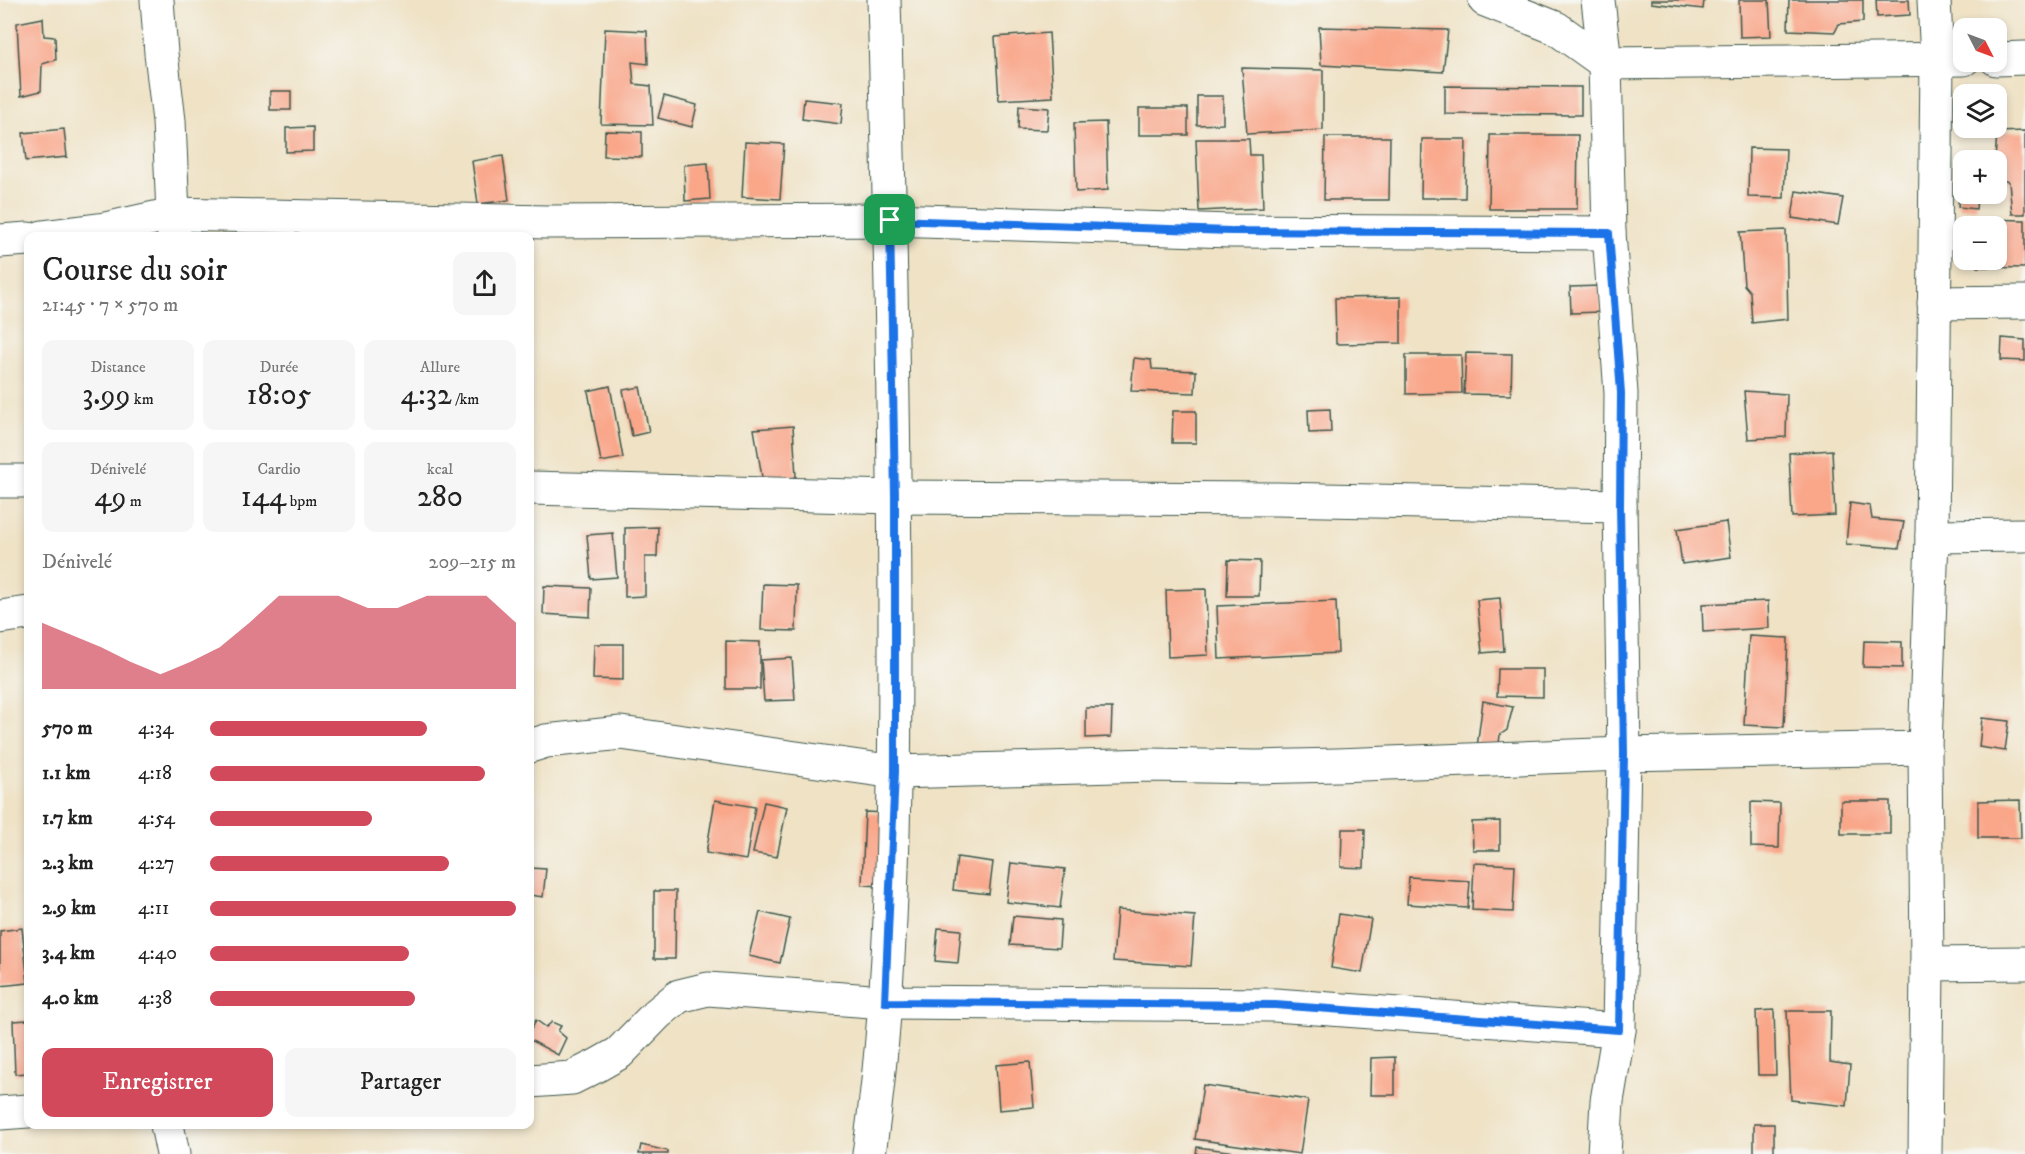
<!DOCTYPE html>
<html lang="fr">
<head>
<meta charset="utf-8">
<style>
	:root { --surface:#fff; --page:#f6f6f6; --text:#222; --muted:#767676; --accent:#d1495b }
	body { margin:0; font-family:"IM FELL DW Pica",serif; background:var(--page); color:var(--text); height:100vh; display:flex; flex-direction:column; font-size:22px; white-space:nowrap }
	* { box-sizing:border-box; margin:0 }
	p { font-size:20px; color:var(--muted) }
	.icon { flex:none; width:33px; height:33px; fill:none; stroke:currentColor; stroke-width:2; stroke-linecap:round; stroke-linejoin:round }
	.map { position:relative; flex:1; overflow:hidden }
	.sheet { position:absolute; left:24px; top:232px; width:510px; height:897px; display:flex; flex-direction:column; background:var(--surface); border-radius:12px; box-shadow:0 3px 9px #0003 }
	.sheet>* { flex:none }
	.needle { width:39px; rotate:132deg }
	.controls { position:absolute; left:1953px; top:18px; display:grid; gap:12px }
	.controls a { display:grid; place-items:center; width:54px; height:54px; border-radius:12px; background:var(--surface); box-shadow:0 3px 9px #0003; font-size:30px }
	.pin { position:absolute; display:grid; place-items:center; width:51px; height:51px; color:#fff; margin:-26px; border-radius:12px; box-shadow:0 3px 9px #0006 }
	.round { display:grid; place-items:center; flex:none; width:63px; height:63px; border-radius:12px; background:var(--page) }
	.overview { display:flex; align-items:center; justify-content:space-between; height:102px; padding:0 18px }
	h1 { font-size:33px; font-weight:600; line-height:45px }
	.stats { display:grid; grid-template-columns:repeat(3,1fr); gap:9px; height:102px; padding:6px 18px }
	.stats div { display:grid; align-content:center; border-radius:12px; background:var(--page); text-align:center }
	.stats b { font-size:30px; font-weight:600 }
	.stats small { font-size:16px; font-weight:400 }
	.stats p { font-size:16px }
	.chart { height:168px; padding:12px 18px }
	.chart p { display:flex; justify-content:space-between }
	.chart svg { width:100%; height:108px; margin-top:6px; fill:var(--accent); opacity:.7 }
	.action { display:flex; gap:12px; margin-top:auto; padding:12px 18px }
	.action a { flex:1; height:69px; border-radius:12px; background:var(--accent); color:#fff; font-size:24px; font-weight:600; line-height:69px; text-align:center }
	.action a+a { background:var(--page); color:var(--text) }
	ul { padding:0 18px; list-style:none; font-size:20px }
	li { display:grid; grid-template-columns:96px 72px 1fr; align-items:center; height:45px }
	li i { height:15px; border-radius:8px; background:var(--accent) }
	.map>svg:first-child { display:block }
	.building { fill:#f9a689 }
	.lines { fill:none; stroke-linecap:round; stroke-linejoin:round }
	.minor-casing { stroke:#3e564a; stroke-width:35 }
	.minor { stroke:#fff; stroke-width:33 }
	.route-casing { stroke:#fff; stroke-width:12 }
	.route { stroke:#1a73e8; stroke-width:8 }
</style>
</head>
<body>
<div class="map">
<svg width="2025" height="1154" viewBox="0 0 2025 1154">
	<rect width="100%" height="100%" fill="#f6f6f2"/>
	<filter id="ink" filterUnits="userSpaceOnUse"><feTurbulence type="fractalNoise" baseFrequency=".0167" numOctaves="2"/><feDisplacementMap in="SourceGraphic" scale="12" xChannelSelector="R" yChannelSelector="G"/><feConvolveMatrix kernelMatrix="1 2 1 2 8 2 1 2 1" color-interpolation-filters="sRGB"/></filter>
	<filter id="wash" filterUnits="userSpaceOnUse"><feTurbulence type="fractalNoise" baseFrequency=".008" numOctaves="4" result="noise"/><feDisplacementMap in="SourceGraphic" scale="24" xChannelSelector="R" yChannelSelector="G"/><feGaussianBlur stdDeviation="1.35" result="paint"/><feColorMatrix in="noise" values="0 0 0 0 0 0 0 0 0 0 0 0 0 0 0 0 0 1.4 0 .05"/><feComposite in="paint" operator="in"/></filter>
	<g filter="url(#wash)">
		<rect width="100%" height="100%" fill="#efe2c5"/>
		<g id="blocks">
			<g class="building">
				<polygon points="1651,0 1704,0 1703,9 1651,3"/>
				<polygon points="1739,0 1769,0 1771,36 1740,37"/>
				<polygon points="1789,0 1863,0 1863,22 1839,24 1835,32 1788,30"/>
				<polygon points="1876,0 1909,0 1910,15 1877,17"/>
				<polygon points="43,18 44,36 55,37 56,60 42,64 41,91 21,96 17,23"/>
				<polygon points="1319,27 1448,30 1443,72 1321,65"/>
				<polygon points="605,29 647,31 648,64 632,62 634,84 651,86 653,125 601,124"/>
				<polygon points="1049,33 1053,97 999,100 995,37"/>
				<polygon points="1242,68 1323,70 1323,130 1247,134"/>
				<polygon points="1445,86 1581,87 1581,115 1445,114"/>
				<rect x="270" y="91" width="21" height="19"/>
				<polygon points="664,96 697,105 692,127 658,118"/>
				<polygon points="1197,96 1223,96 1223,124 1197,125"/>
				<polygon points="804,99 843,103 841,124 802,119"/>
				<polygon points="1019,106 1049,108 1047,130 1018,129"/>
				<rect x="1139" y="108" width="49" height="27"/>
				<polygon points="1106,122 1108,190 1076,192 1074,123"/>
				<polygon points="313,127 313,151 286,152 286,128"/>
				<polygon points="64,129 67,157 26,161 23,133"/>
				<polygon points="605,131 642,132 642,157 604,156"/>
				<polygon points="2025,131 2025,214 2012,214 2009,182 1996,178 1995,160 1997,132"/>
				<polygon points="1490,135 1578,135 1577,209 1489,209"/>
				<polygon points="1325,137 1390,137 1389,200 1324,200"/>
				<polygon points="1196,139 1249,139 1250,155 1261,155 1263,208 1199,211"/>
				<polygon points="1422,139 1466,139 1465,198 1421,198"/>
				<polygon points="745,142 784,144 780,199 742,197"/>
				<polygon points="1749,148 1786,149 1784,198 1748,197"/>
				<polygon points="503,156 509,200 478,204 472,161"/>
				<polygon points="708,163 710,199 685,201 684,165"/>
				<polygon points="1960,186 1964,187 1964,194 1977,194 1976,209 1958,207"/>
				<polygon points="1796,191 1843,198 1838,225 1792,218"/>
				<polygon points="1980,219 2025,220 2025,268 1977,267 1978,260 1996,260 1996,226 1980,226"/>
				<polygon points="1786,230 1788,319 1752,323 1750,292 1744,285 1740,232"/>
				<polygon points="1600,286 1601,312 1571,313 1570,287"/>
				<polygon points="1401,297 1401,343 1336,344 1335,298"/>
				<polygon points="2002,338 2025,340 2025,361 2001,360"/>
				<polygon points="1466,353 1512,354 1511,395 1464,394"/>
				<polygon points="1406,355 1461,355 1462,393 1406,394"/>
				<polygon points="1134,358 1151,360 1152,369 1196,371 1195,393 1131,391"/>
				<polygon points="610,386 623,458 601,462 588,391"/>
				<polygon points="640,387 649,432 632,436 623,390"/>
				<polygon points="1744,391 1787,394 1786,437 1748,439"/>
				<polygon points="1330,409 1331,432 1309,433 1308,410"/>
				<polygon points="1173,411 1196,411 1196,443 1172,443"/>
				<polygon points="793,426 796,477 763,483 754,429"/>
				<polygon points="1832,450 1835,515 1792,517 1789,453"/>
				<polygon points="1850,503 1870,506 1872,519 1904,522 1899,548 1846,544"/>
				<polygon points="1726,522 1731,557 1682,564 1677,529"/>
				<polygon points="658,527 657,557 645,557 645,596 625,597 625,528"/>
				<polygon points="613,533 617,577 591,579 587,535"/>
				<polygon points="1228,560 1260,561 1259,596 1227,596"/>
				<polygon points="763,584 797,585 796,631 761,630"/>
				<polygon points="544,586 591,588 590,617 543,614"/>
				<polygon points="1206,589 1208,655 1168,657 1166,590"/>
				<polygon points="1500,598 1504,651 1482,653 1477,600"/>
				<polygon points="1336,601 1338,653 1219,659 1217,606"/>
				<polygon points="1768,601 1769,628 1703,632 1702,604"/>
				<polygon points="1749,636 1788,638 1784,727 1744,725"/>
				<polygon points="726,641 760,642 760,689 726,689"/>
				<polygon points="1864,641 1902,642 1902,668 1863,667"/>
				<polygon points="594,644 623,644 623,680 593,679"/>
				<polygon points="792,658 795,700 764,701 761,660"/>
				<polygon points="1498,669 1543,669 1543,697 1497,696"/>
				<polygon points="1483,701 1513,707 1507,730 1500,735 1498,753 1477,747"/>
				<polygon points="1086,708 1112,708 1111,737 1086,738"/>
				<polygon points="1982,718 2009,721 2005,751 1979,747"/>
				<polygon points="715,800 755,807 746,860 706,853"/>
				<polygon points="2020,800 2021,838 1978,838 1978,801"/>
				<rect x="1841" y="801" width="49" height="33"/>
				<polygon points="764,802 787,807 777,857 753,853"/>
				<polygon points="1751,802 1780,803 1779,848 1751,847"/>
				<polygon points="865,812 887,813 884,886 862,885"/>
				<polygon points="1500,821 1500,850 1473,850 1472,822"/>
				<polygon points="1342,829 1365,829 1364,868 1341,867"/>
				<polygon points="957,857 993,862 989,894 953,890"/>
				<polygon points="1011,863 1065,869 1060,908 1006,902"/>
				<polygon points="1474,863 1515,865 1513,912 1472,910"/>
				<polygon points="530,868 546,869 543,897 530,895"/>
				<polygon points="1409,877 1470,881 1468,908 1407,904"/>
				<polygon points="654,891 676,891 675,959 654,959"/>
				<polygon points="1117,910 1195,916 1191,966 1113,961"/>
				<polygon points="760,912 790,919 780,963 749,956"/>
				<polygon points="1339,914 1371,919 1362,973 1331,968"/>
				<polygon points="1013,916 1061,920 1059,948 1010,945"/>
				<polygon points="22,928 28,983 0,986 0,931"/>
				<polygon points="938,928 961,930 958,963 935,961"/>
				<polygon points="1774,1010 1776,1075 1758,1075 1756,1011"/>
				<polygon points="1787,1011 1831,1011 1830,1062 1850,1065 1847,1106 1791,1100"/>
				<polygon points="28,1020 28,1073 15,1074 13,1021"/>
				<polygon points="536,1020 546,1027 552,1022 561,1026 558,1031 566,1038 558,1055 530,1040 530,1031"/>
				<polygon points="1395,1057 1395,1095 1370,1095 1371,1058"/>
				<polygon points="1030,1062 1034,1107 999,1110 996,1065"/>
				<polygon points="1203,1085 1308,1100 1300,1154 1195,1139"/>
				<rect x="1754" y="1124" width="20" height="30"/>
				<polygon points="641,1145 668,1151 668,1154 639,1154"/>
				<polygon points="1197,1147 1243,1153 1242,1154 1196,1154"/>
			</g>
		</g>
	</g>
	<g filter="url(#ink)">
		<use href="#blocks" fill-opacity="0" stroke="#3e564a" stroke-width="1.5"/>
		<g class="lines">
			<defs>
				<g id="minor">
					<polyline points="157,0 161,53 169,121 174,237"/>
					<polyline points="1485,0 1556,28 1605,63 1964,59"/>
					<polyline points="1598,0 1605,63 1609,233 1621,393 1620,506 1624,754 1619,1030 1607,1101 1604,1154"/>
					<polyline points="1996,59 2025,58"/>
					<polyline points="42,237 105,229 172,214 547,222 890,220 1231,231 1609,233"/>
					<polyline points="0,241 28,239"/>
					<polyline points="1934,303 2025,302"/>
					<polyline points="0,481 28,481"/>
					<polyline points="530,488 895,497 1276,499 1620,506"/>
					<polyline points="1932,536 2025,535"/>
					<polyline points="0,617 28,613"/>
					<polyline points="530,746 546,741 621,733 895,772 1151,765 1255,767 1337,765 1624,754 1925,748"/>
					<polyline points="1927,964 2025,963"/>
					<polyline points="530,1081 572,1078 596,1066 619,1053 657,1014 679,996 708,989 885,1002 1275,1005 1619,1030"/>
					<polyline points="0,1113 28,1111"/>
					<polyline points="167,1125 173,1154"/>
					<path d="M869 1154C893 984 895 810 895 638 895 426 890 213 884 0"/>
					<polyline points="1925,1154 1927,964 1925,748 1932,536 1937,59 1934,0"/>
				</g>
			</defs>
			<use href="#minor" class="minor-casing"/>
			<use href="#minor" class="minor"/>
		</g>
	</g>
	<g class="lines" filter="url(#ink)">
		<defs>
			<polygon id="route" points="890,220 1231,231 1609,233 1621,393 1620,506 1624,754 1619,1030 1275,1005 885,1002 895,772 895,497"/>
		</defs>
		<use href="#route" class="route-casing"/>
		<use href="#route" class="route"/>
	</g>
</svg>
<div class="controls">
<a><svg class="needle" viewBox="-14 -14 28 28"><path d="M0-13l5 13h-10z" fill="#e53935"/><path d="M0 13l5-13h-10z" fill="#767676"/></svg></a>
<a><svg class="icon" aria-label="layers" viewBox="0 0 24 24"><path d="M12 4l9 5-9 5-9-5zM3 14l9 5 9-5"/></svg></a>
<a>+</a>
<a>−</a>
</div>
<div class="pin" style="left:890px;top:220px;background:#1e9e55"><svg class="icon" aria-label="arrive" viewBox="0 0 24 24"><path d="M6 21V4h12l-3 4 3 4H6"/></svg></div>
<section class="sheet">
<div class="overview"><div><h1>Course du soir</h1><p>21:45 · 7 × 570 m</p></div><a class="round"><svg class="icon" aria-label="share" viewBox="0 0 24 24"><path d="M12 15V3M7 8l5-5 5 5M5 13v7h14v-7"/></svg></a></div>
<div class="stats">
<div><p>Distance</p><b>3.99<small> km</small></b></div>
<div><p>Durée</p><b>18:05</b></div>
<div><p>Allure</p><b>4:32<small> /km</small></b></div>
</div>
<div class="stats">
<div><p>Dénivelé</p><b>49<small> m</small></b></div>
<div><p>Cardio</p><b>144<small> bpm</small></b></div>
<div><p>kcal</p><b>280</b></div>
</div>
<div class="chart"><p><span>Dénivelé</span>209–215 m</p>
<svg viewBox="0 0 160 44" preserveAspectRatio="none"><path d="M0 44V17L10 22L20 27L30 33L40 38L50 33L60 27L70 17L80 6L90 6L100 6L110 11L120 11L130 6L140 6L150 6L160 17V44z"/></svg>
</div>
<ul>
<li><b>570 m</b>4:34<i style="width:71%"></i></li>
<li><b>1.1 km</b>4:18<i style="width:90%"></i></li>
<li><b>1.7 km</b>4:54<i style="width:53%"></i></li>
<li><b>2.3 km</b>4:27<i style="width:78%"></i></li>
<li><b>2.9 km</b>4:11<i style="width:100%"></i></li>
<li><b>3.4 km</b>4:40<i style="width:65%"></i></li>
<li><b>4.0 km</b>4:38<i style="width:67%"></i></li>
</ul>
<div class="action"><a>Enregistrer</a><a>Partager</a></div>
</section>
</div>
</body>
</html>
